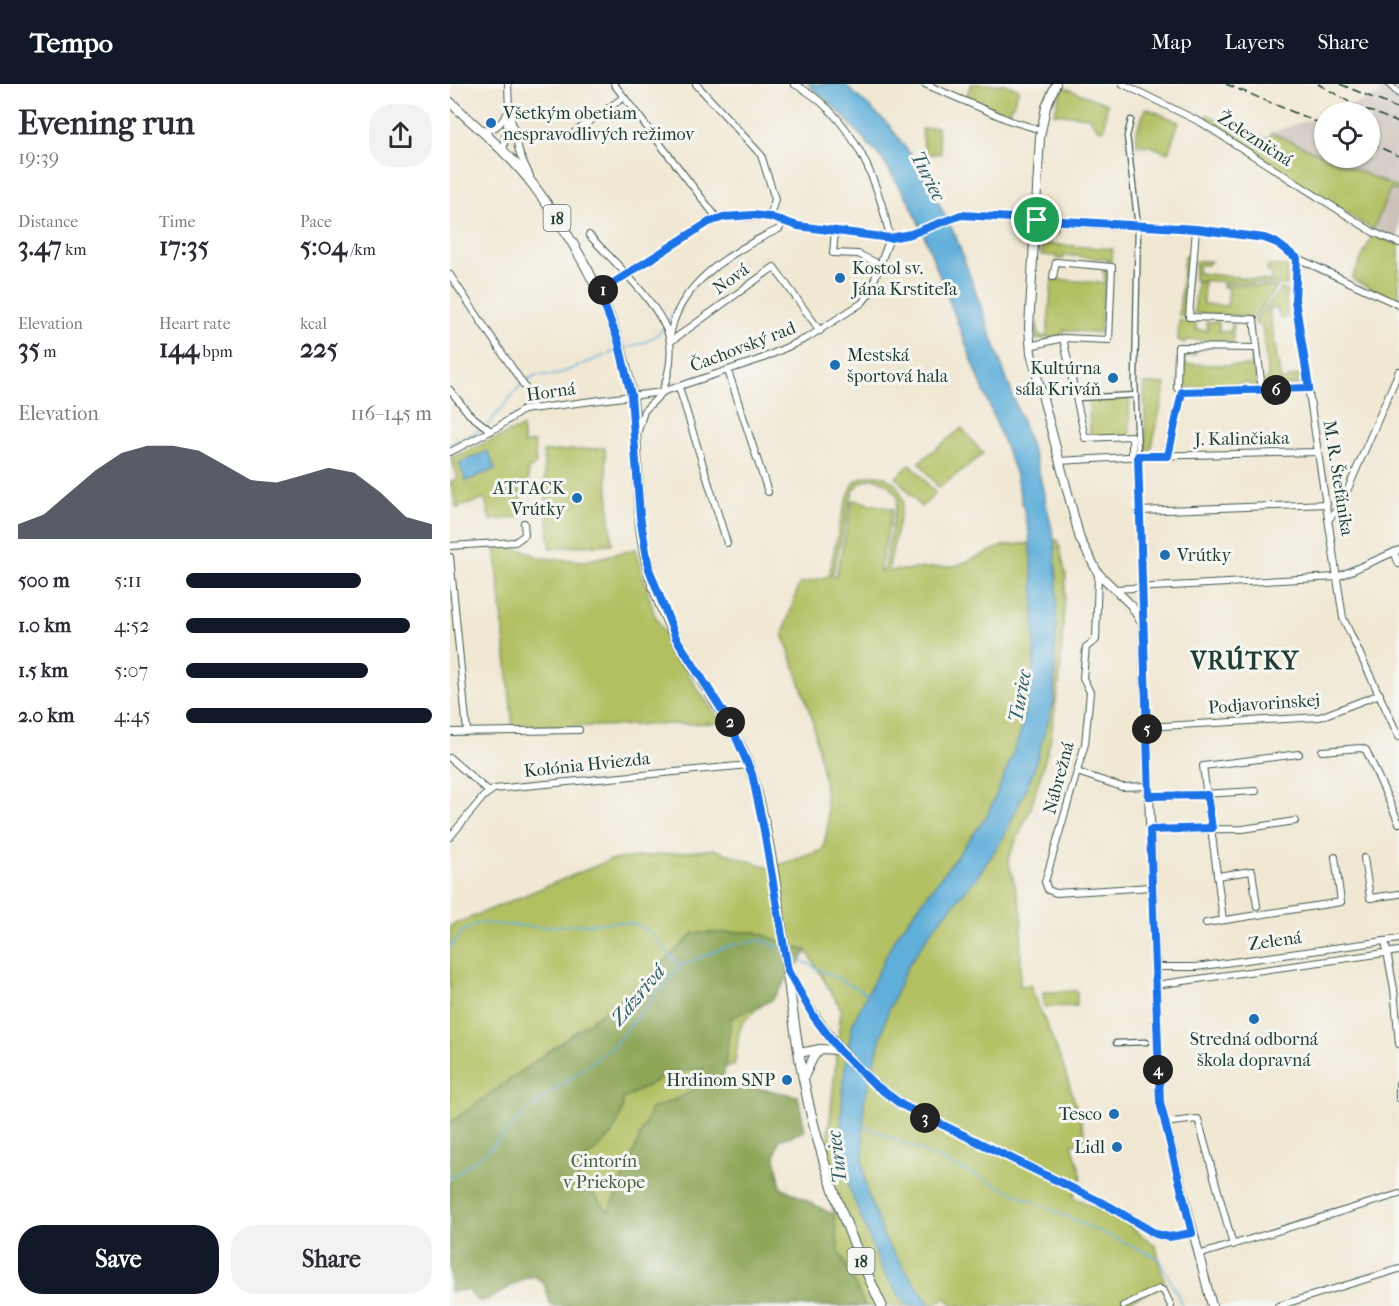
<!DOCTYPE html>
<html lang="en">
<head>
<meta charset="utf-8">
<style>
	:root { --surface:#fff; --page:#f2f2f3; --text:#2b2b33; --muted:#7c7c81; --accent:#111827 }
	body { margin:0; font-family:"IM FELL French Canon",serif; background:var(--page); color:var(--text); height:100vh; display:flex; flex-direction:column; font-size:22px; white-space:nowrap }
	* { box-sizing:border-box; margin:0 }
	p { font-size:20px; color:var(--muted) }
	.icon { flex:none; width:33px; height:33px; fill:none; stroke:currentColor; stroke-width:2; stroke-linecap:round; stroke-linejoin:round }
	.map { position:relative; flex:1; overflow:hidden }
	.side { display:flex; flex-direction:column; background:var(--surface); width:450px }
	.side>* { flex:none }
	.buttons { position:absolute; left:864px; top:18px; display:grid; gap:12px }
	.buttons a { display:grid; place-items:center; width:66px; height:66px; border-radius:50%; background:var(--surface); box-shadow:0 2px 4px #0004; font-size:30px }
	.pin { position:absolute; display:grid; place-items:center; width:51px; height:51px; color:#fff; margin:-26px; border:3px solid #fff; border-radius:50%; box-shadow:0 2px 6px #0007 }
	.km { position:absolute; width:30px; height:30px; margin:-15px; border-radius:50%; background:#222; color:#fff; font-size:16px; line-height:30px; text-align:center }
	.round { display:grid; place-items:center; flex:none; width:63px; height:63px; border-radius:24px; background:var(--page) }
	.headline { display:flex; align-items:center; justify-content:space-between; height:102px; padding:0 18px }
	h1 { font-size:33px; font-weight:700; line-height:45px }
	.stats { display:grid; grid-template-columns:repeat(3,1fr); gap:9px; height:102px; padding:6px 18px }
	.stats div { display:grid; align-content:center }
	.stats b { font-size:26px; font-weight:700 }
	.stats small { font-size:16px; font-weight:400 }
	.stats p { font-size:16px }
	.chart { height:168px; padding:12px 18px }
	.chart p { display:flex; justify-content:space-between }
	.chart svg { width:100%; height:108px; margin-top:6px; fill:var(--accent); opacity:.7 }
	.action { display:flex; gap:12px; margin-top:auto; padding:12px 18px }
	.action a { flex:1; height:69px; border-radius:24px; background:var(--accent); color:#fff; font-size:24px; font-weight:700; line-height:69px; text-align:center }
	.action a+a { background:var(--page); color:var(--text) }
	ul { padding:0 18px; list-style:none; font-size:20px }
	li { display:grid; grid-template-columns:96px 72px 1fr; align-items:center; height:45px }
	li i { height:15px; border-radius:8px; background:var(--accent) }
	header { display:flex; align-items:center; gap:36px; box-sizing:border-box; height:84px; padding:0 30px; background:var(--accent); color:#fff }
	header strong { font-size:28px }
	nav { display:flex; gap:33px; margin-inline-start:auto; font-size:21px }
	main { display:flex; flex:1; min-height:0 }
	.map>svg:first-child { display:block }
	.industrial { fill:#ccc2b9 }
	.green { fill:#b2c062; stroke:#687e4b; stroke-width:1.5; fill-rule:evenodd }
	.forest { fill:#8da658; stroke:#567246; stroke-width:1.5; fill-rule:evenodd }
	.water { fill:#60afda; stroke:#407687; stroke-width:1.5 }
	.lines { fill:none; stroke-linecap:round; stroke-linejoin:round }
	.stream { stroke:#60afda; stroke-width:1.5 }
	.pedestrian-casing { stroke:#3e574c; stroke-width:7 }
	.minor-casing { stroke:#3e574c; stroke-width:8 }
	.tertiary-casing { stroke:#3e574c; stroke-width:10 }
	.primary-casing { stroke:#3e574c; stroke-width:11 }
	.pedestrian { stroke:#fff; stroke-width:4.5 }
	.minor { stroke:#fff; stroke-width:6 }
	.tertiary { stroke:#fff; stroke-width:8 }
	.primary { stroke:#fff; stroke-width:9 }
	.rail { stroke:#1f3d34; stroke-width:1.5; stroke-dasharray:9 4.5; stroke-linecap:butt }
	.route-casing { stroke:#fff; stroke-width:12 }
	.route { stroke:#1a73e8; stroke-width:8 }
	.poi-dot { fill:#1f6fb2; stroke:#f6f6f2; stroke-width:2 }
	.labels { text-anchor:middle; dominant-baseline:central; stroke-width:6; stroke-linejoin:round; paint-order:stroke }
	.shield { fill:#f6f6f2; stroke:#60746d; stroke-width:1.5 }
	.shield-label { font-size:16px; font-weight:bold; fill:#1f3d34 }
	.poi-label { font-size:18px; fill:#1f3d34; stroke:#f6f6f2; text-anchor:end }
	.street-label { font-size:18px; fill:#1f3d34; stroke:#f6f6f2 }
	.park-label { font-size:18px; fill:#445e40; stroke:#f6f6f2 }
	.water-label { font-size:20px; font-style:italic; fill:#325f66; stroke:#f6f6f2 }
	.district-label { font-size:24px; font-weight:bold; letter-spacing:1.5px; fill:#1f3d34; stroke:#f6f6f2 }
</style>
</head>
<body>
<header>
<strong>Tempo</strong>
<nav><a>Map</a><a>Layers</a><a>Share</a></nav>
</header>
<main>
<section class="side">
<div class="headline"><div><h1>Evening run</h1><p>19:39</p></div><a class="round"><svg class="icon" aria-label="share" viewBox="0 0 24 24"><path d="M12 15V3M7 8l5-5 5 5M5 13v7h14v-7"/></svg></a></div>
<div class="stats">
<div><p>Distance</p><b>3.47<small> km</small></b></div>
<div><p>Time</p><b>17:35</b></div>
<div><p>Pace</p><b>5:04<small> /km</small></b></div>
</div>
<div class="stats">
<div><p>Elevation</p><b>35<small> m</small></b></div>
<div><p>Heart rate</p><b>144<small> bpm</small></b></div>
<div><p>kcal</p><b>225</b></div>
</div>
<div class="chart"><p><span>Elevation</span>116–145 m</p>
<svg viewBox="0 0 160 44" preserveAspectRatio="none"><path d="M0 44V38L10 34L20 25L30 16L40 9L50 6L60 6L70 8L80 14L90 20L100 21L110 18L120 15L130 17L140 25L150 35L160 38V44z"/></svg>
</div>
<ul>
<li><b>500 m</b>5:11<i style="width:71%"></i></li>
<li><b>1.0 km</b>4:52<i style="width:91%"></i></li>
<li><b>1.5 km</b>5:07<i style="width:74%"></i></li>
<li><b>2.0 km</b>4:45<i style="width:100%"></i></li>
</ul>
<div class="action"><a>Save</a><a>Share</a></div>
</section>
<div class="map">
<svg width="949" height="1222" viewBox="0 0 949 1222">
	<rect width="100%" height="100%" fill="#f6f6f2"/>
	<filter id="ink" filterUnits="userSpaceOnUse"><feTurbulence type="fractalNoise" baseFrequency=".0167" numOctaves="2"/><feDisplacementMap in="SourceGraphic" scale="12" xChannelSelector="R" yChannelSelector="G"/><feConvolveMatrix kernelMatrix="1 2 1 2 8 2 1 2 1" color-interpolation-filters="sRGB"/></filter>
	<filter id="wash" filterUnits="userSpaceOnUse"><feTurbulence type="fractalNoise" baseFrequency=".008" numOctaves="4" result="noise"/><feDisplacementMap in="SourceGraphic" scale="24" xChannelSelector="R" yChannelSelector="G"/><feGaussianBlur stdDeviation="1.35" result="paint"/><feColorMatrix in="noise" values="0 0 0 0 0 0 0 0 0 0 0 0 0 0 0 0 0 1.4 0 .05"/><feComposite in="paint" operator="in"/></filter>
	<g filter="url(#wash)">
		<rect width="100%" height="100%" fill="#f1e8d4"/>
		<polygon class="industrial" points="927,0 949,0 949,156 923,146 940,104 870,72 822,49 874,30 874,74 920,74 920,28 880,28 930,11"/>
		<g class="green">
			<polygon points="521,0 555,0 569,5 559,30 516,13"/>
			<polygon points="613,3 657,20 654,46 648,45 639,33 604,29"/>
			<polygon points="696,24 729,38 718,69 698,61 688,62 686,49"/>
			<polygon points="757,31 817,55 822,49 947,104 946,107 940,105 923,146 753,38"/>
			<polygon points="487,43 491,69 475,71 472,45"/>
			<polygon points="601,140 609,140 608,150 597,151 597,160 663,165 661,178 658,179 657,175 614,171 613,175 607,175 606,172 591,171 593,145"/>
			<polygon points="923,150 949,161 949,218 902,195"/>
			<polygon points="734,172 740,173 736,232 729,232"/>
			<polygon points="745,177 761,177 757,181 748,181 748,189 821,197 822,188 817,188 818,182 837,182 837,201 744,196"/>
			<polygon points="653,184 659,185 660,199 655,199 650,249 614,246 613,251 586,256 587,239 589,252 597,252 602,195 655,199"/>
			<polygon points="747,198 754,198 753,220 777,222 779,204 773,203 773,200 827,203 804,233 744,229"/>
			<polygon points="831,205 836,206 837,233 831,235 827,224 819,225 831,297 848,291 849,301 817,303 814,298 818,293 812,242 805,240 804,237"/>
			<polygon points="729,237 746,238 746,246 758,246 756,238 769,238 769,247 780,248 783,239 783,260 778,260 777,257 736,256 734,259 728,256"/>
			<polygon points="731,267 746,267 746,270 735,272 735,280 801,282 801,268 807,303 801,303 799,299 730,304 730,290 735,288 735,283 730,281"/>
			<polygon points="694,300 716,300 701,366 696,366"/>
			<polygon points="679,313 680,352 640,353 639,314"/>
			<polygon points="72,343 74,360 84,358 86,381 78,385 79,403 70,403 72,433 40,436 35,415 7,424 0,398 8,394 1,374"/>
			<polygon points="512,344 533,370 489,404 469,378"/>
			<polygon points="155,364 162,460 100,464 93,368"/>
			<polygon points="461,380 486,410 471,423 446,393"/>
			<path d="M428 391C443 395 450 402 453 418L438 487 506 482 553 462 608 456 616 492 610 591 600 658 581 724 558 775 572 828 570 902 580 901 612 978 637 1056 622 1060 632 1093 623 1113 671 1136 706 1162 715 1201 668 1222H504L496 1214 481 1222H415L389 1168 376 1075 391 925 357 867 305 848 244 849 190 901 0 1039V842L160 776 263 765 320 784 373 766 378 740 374 696 362 634 333 550 349 500 379 492C383 474 394 408 406 397 412 392 420 391 428 391ZM424 394 440 401 448 414 433 487H429L443 425 403 416 386 492H382L403 407 411 398Z"/>
			<polygon points="45,461 76,467 90,474 135,477 186,465 204,530 244,600 272,639 63,644"/>
			<polygon points="627,907 627,922 594,923 593,908"/>
			<path d="M318 917C282 943 292 941 284 982L255 985C249 1011 223 1016 201 1025L160 1129 123 1087 161 1052 173 1015 269 933Z"/>
		</g>
		<path class="forest" d="M305 848 357 867 322 916 281 934 273 998 348 1012 355 1047 329 1056 325 1073 331 1103 384 1131 389 1168 415 1222H101L94 1199 84 1192C66 1194 39 1222 27 1216 23 1213 22 1209 17 1206L0 1208V1039L190 901 244 849ZM254 985C250 1011 223 1016 201 1025L159 1128 123 1087C145 1066 174 1048 173 1015L222 988Z"/>
		<g class="water">
			<polygon points="358,0 394,0 438,40 470,83 506,153 587,380 604,454 607,497 604,617 582,691 554,753 527,793 481,847 456,885 437,930 414,1018 413,1079 417,1108 436,1158 481,1222 457,1222 433,1188 400,1106 391,1046 393,997 402,941 445,854 537,732 557,685 570,650 584,581 584,509 579,448 565,388 474,151 459,117 432,75 388,26"/>
			<polygon points="38,367 45,385 16,397 9,379"/>
		</g>
		<g class="lines">
			<g class="stream">
				<polyline points="216,241 229,219"/>
				<path d="M173 265C188 261 203 257 213 244"/>
				<polyline points="75,298 86,291 106,291 166,267"/>
				<polyline points="38,341 71,301"/>
				<polyline points="0,361 34,344"/>
				<polyline points="0,864 13,847 28,839 89,843 170,838 186,840 202,850 229,881"/>
				<polyline points="339,870 418,910"/>
				<polyline points="411,1040 709,1174 733,1222"/>
				<polyline points="0,1095 42,1063 74,1029 163,962 230,882 281,861 313,856 330,865"/>
			</g>
		</g>
	</g>
	<g filter="url(#ink)">
		<g class="lines">
			<defs>
				<g id="pedestrian">
					<polyline points="681,36 677,52 688,142 685,296 688,370"/>
					<polyline points="670,142 688,142"/>
					<polyline points="627,314 686,311"/>
					<polyline points="666,959 696,958"/>
				</g>
				<g id="minor">
					<polyline points="164,0 267,134"/>
					<polyline points="246,0 311,71 325,115 320,133"/>
					<path d="M344 0C401 29 428 95 440 154"/>
					<polyline points="475,0 561,37 591,46"/>
					<polyline points="673,0 752,39 923,148 949,159"/>
					<polyline points="939,0 949,10"/>
					<polyline points="59,27 70,71 80,92"/>
					<path d="M32 45C44 48 51 39 57 30"/>
					<polyline points="125,48 174,13"/>
					<polyline points="53,68 59,27 58,0"/>
					<polyline points="688,142 746,145 815,154 825,158 847,174 949,221"/>
					<polyline points="746,145 739,233 804,235 812,306"/>
					<polyline points="385,147 383,169 408,170 429,180"/>
					<path d="M139 151C162 176 215 224 220 258 222 274 218 293 212 308"/>
					<polyline points="847,174 845,216 893,534 949,653"/>
					<polyline points="0,191 81,312 83,325"/>
					<polyline points="149,208 252,142 274,133 320,133 348,142 440,154 461,150 511,131 670,142"/>
					<path d="M220 254C226 200 284 166 329 145L333 138"/>
					<polyline points="613,254 635,354 682,352 682,370"/>
					<polyline points="220,258 324,183 370,247"/>
					<polyline points="580,262 613,254 659,256 662,183 606,178 603,193"/>
					<polyline points="278,287 318,408"/>
					<polyline points="229,303 277,459"/>
					<polyline points="0,306 19,330 41,347"/>
					<polyline points="732,308 859,304"/>
					<polyline points="188,347 194,327 212,309"/>
					<polyline points="0,368 48,343 73,326 212,308 311,275 357,254 412,219 419,210 440,154"/>
					<polyline points="688,370 693,540"/>
					<polyline points="718,372 732,308 727,304 728,263 807,264"/>
					<polyline points="609,377 695,372 868,368"/>
					<polyline points="689,427 877,420"/>
					<polyline points="879,435 891,421 949,287"/>
					<polyline points="0,462 65,458 75,451 74,439"/>
					<polyline points="944,468 949,480"/>
					<polyline points="0,473 17,647"/>
					<polyline points="648,489 646,556 636,563 633,594 640,608 635,660 595,798 598,806 606,809 701,803"/>
					<polyline points="665,505 887,493 949,466"/>
					<polyline points="696,643 870,633 930,610"/>
					<polyline points="0,648 129,646"/>
					<polyline points="872,667 911,664 916,666 949,739"/>
					<polyline points="0,674 38,707"/>
					<polyline points="627,688 672,703 698,702"/>
					<polyline points="699,713 806,707"/>
					<polyline points="700,746 793,745 845,737"/>
					<polyline points="0,753 34,712 44,705 299,681"/>
					<polyline points="914,774 920,814 949,810"/>
					<polyline points="767,792 802,787 807,822"/>
					<polyline points="773,836 753,682 849,670"/>
					<polyline points="756,839 891,818 885,773"/>
					<polyline points="935,857 944,905 949,960"/>
					<polyline points="704,883 746,883 949,855"/>
					<polyline points="705,901 949,867"/>
					<polyline points="949,1000 949,1014"/>
					<polyline points="714,1039 748,1035 783,1161"/>
					<polyline points="748,1171 949,1110"/>
					<polyline points="673,1222 709,1205 714,1207 721,1222"/>
					<polyline points="828,1222 949,1185"/>
				</g>
				<g id="tertiary">
					<polyline points="606,0 596,23 590,53 579,244 581,269 630,455 648,489 681,521 693,540 710,1018 762,1222"/>
					<path d="M338 888C368 942 401 985 452 1021L659 1122 706 1150 719 1153 742 1149"/>
					<polyline points="349,969 370,965 389,966"/>
					<polyline points="353,995 363,974 370,965"/>
				</g>
				<path id="primary" d="M0 18C28 44 61 71 84 102 132 167 172 239 183 321 190 375 184 431 198 484 206 512 216 539 231 563 258 610 291 648 305 701 331 795 335 898 353 993 368 1074 397 1148 432 1222"/>
			</defs>
			<use href="#pedestrian" class="pedestrian-casing"/>
			<use href="#minor" class="minor-casing"/>
			<use href="#tertiary" class="tertiary-casing"/>
			<use href="#primary" class="primary-casing"/>
			<use href="#pedestrian" class="pedestrian"/>
			<use href="#minor" class="minor"/>
			<use href="#tertiary" class="tertiary"/>
			<use href="#primary" class="primary"/>
			<g class="rail">
				<polyline points="776,0 874,41"/>
				<polyline points="868,0 903,20 949,39"/>
				<polyline points="890,0 949,25"/>
				<polyline points="920,59 949,72"/>
			</g>
		</g>
	</g>
	<g class="lines" filter="url(#ink)">
		<defs>
			<polygon id="route" points="303,131 320,133 348,142 440,154 461,150 511,131 746,145 814,154 825,158 847,174 845,216 859,304 732,308 718,372 688,372 699,712 757,711 762,744 700,746 710,1018 742,1149 719,1153 706,1150 659,1122 452,1021 424,1000 389,966 364,933 338,887 314,746 302,690 279,637 226,554 199,485 190,432 181,311 168,256 149,208 259,138 274,133"/>
		</defs>
		<use href="#route" class="route-casing"/>
		<use href="#route" class="route"/>
	</g>
	<g class="poi-dot">
		<circle cx="41" cy="39" r="6"/>
		<circle cx="390" cy="194" r="6"/>
		<circle cx="385" cy="281" r="6"/>
		<circle cx="663" cy="294" r="6"/>
		<circle cx="127" cy="414" r="6"/>
		<circle cx="715" cy="471" r="6"/>
		<circle cx="804" cy="935" r="6"/>
		<circle cx="337" cy="996" r="6"/>
		<circle cx="664" cy="1030" r="6"/>
		<circle cx="667" cy="1063" r="6"/>
	</g>
	<g class="labels">
		<g class="shield">
			<rect x="93.5" y="121" width="27" height="26" rx="4.5"/>
			<rect x="397.5" y="1164" width="27" height="26" rx="4.5"/>
		</g>
		<g class="shield-label">
			<text x="107" y="134">18</text>
			<text x="411" y="1177">18</text>
		</g>
		<g class="poi-label">
			<text x="53" y="29" text-anchor="start">Všetkým obetiam<tspan x="53" dy="21">nespravodlivých režimov</tspan></text>
			<text x="402" y="184" text-anchor="start">Kostol sv.<tspan x="402" dy="21">Jána Krstiteľa</tspan></text>
			<text x="397" y="271" text-anchor="start">Mestská<tspan x="397" dy="21">športová hala</tspan></text>
			<text x="651" y="284">Kultúrna<tspan x="651" dy="21">sála Kriváň</tspan></text>
			<text x="115" y="404">ATTACK<tspan x="115" dy="21">Vrútky</tspan></text>
			<text x="727" y="471" text-anchor="start">Vrútky</text>
			<text x="804" y="955" text-anchor="middle">Stredná odborná<tspan x="804" dy="21">škola dopravná</tspan></text>
			<text x="325" y="996">Hrdinom SNP</text>
			<text x="652" y="1030">Tesco</text>
			<text x="655" y="1063">Lidl</text>
		</g>
		<g class="street-label">
			<text transform="translate(805 55) rotate(33)">Železničná</text>
			<text transform="translate(281 195) rotate(-36)">Nová</text>
			<text transform="translate(293 263) rotate(-21)">Čachovský rad</text>
			<text transform="translate(101 308) rotate(-8)">Horná</text>
			<text transform="translate(792 355) rotate(-1)">J. Kalinčiaka</text>
			<text transform="translate(888 394) rotate(81)">M. R. Štefánika</text>
			<text transform="translate(814 620) rotate(-4)">Podjavorinskej</text>
			<text transform="translate(137 681) rotate(-6)">Kolónia Hviezda</text>
			<text transform="translate(609 694) rotate(-75)">Nábrežná</text>
			<text transform="translate(825 857) rotate(-8)">Zelená</text>
		</g>
		<g class="park-label">
			<text x="154" y="1077">Cintorín<tspan x="154" dy="21">v Priekope</tspan></text>
		</g>
		<g class="water-label">
			<text transform="translate(478 92) rotate(63)">Turiec</text>
			<text transform="translate(570 612) rotate(-80)">Turiec</text>
			<text transform="translate(188 911) rotate(-50)">Zázrivá</text>
			<text transform="translate(387 1073) rotate(-97)">Turiec</text>
		</g>
		<g class="district-label">
			<text x="795" y="577">VRÚTKY</text>
		</g>
	</g>
</svg>
<div class="buttons">
<a><svg class="icon" aria-label="locate" viewBox="0 0 24 24"><circle cx="12" cy="12" r="6"/><path d="M12 2v4M12 18v4M2 12h4M18 12h4"/></svg></a>
</div>
<div class="pin" style="left:587px;top:136px;background:#1e9e55"><svg class="icon" aria-label="arrive" viewBox="0 0 24 24"><path d="M6 21V4h12l-3 4 3 4H6"/></svg></div>
<b class="km" style="left:153px;top:206px">1</b>
<b class="km" style="left:280px;top:638px">2</b>
<b class="km" style="left:475px;top:1034px">3</b>
<b class="km" style="left:708px;top:986px">4</b>
<b class="km" style="left:697px;top:645px">5</b>
<b class="km" style="left:826px;top:306px">6</b>
</div>
</main>
</body>
</html>
